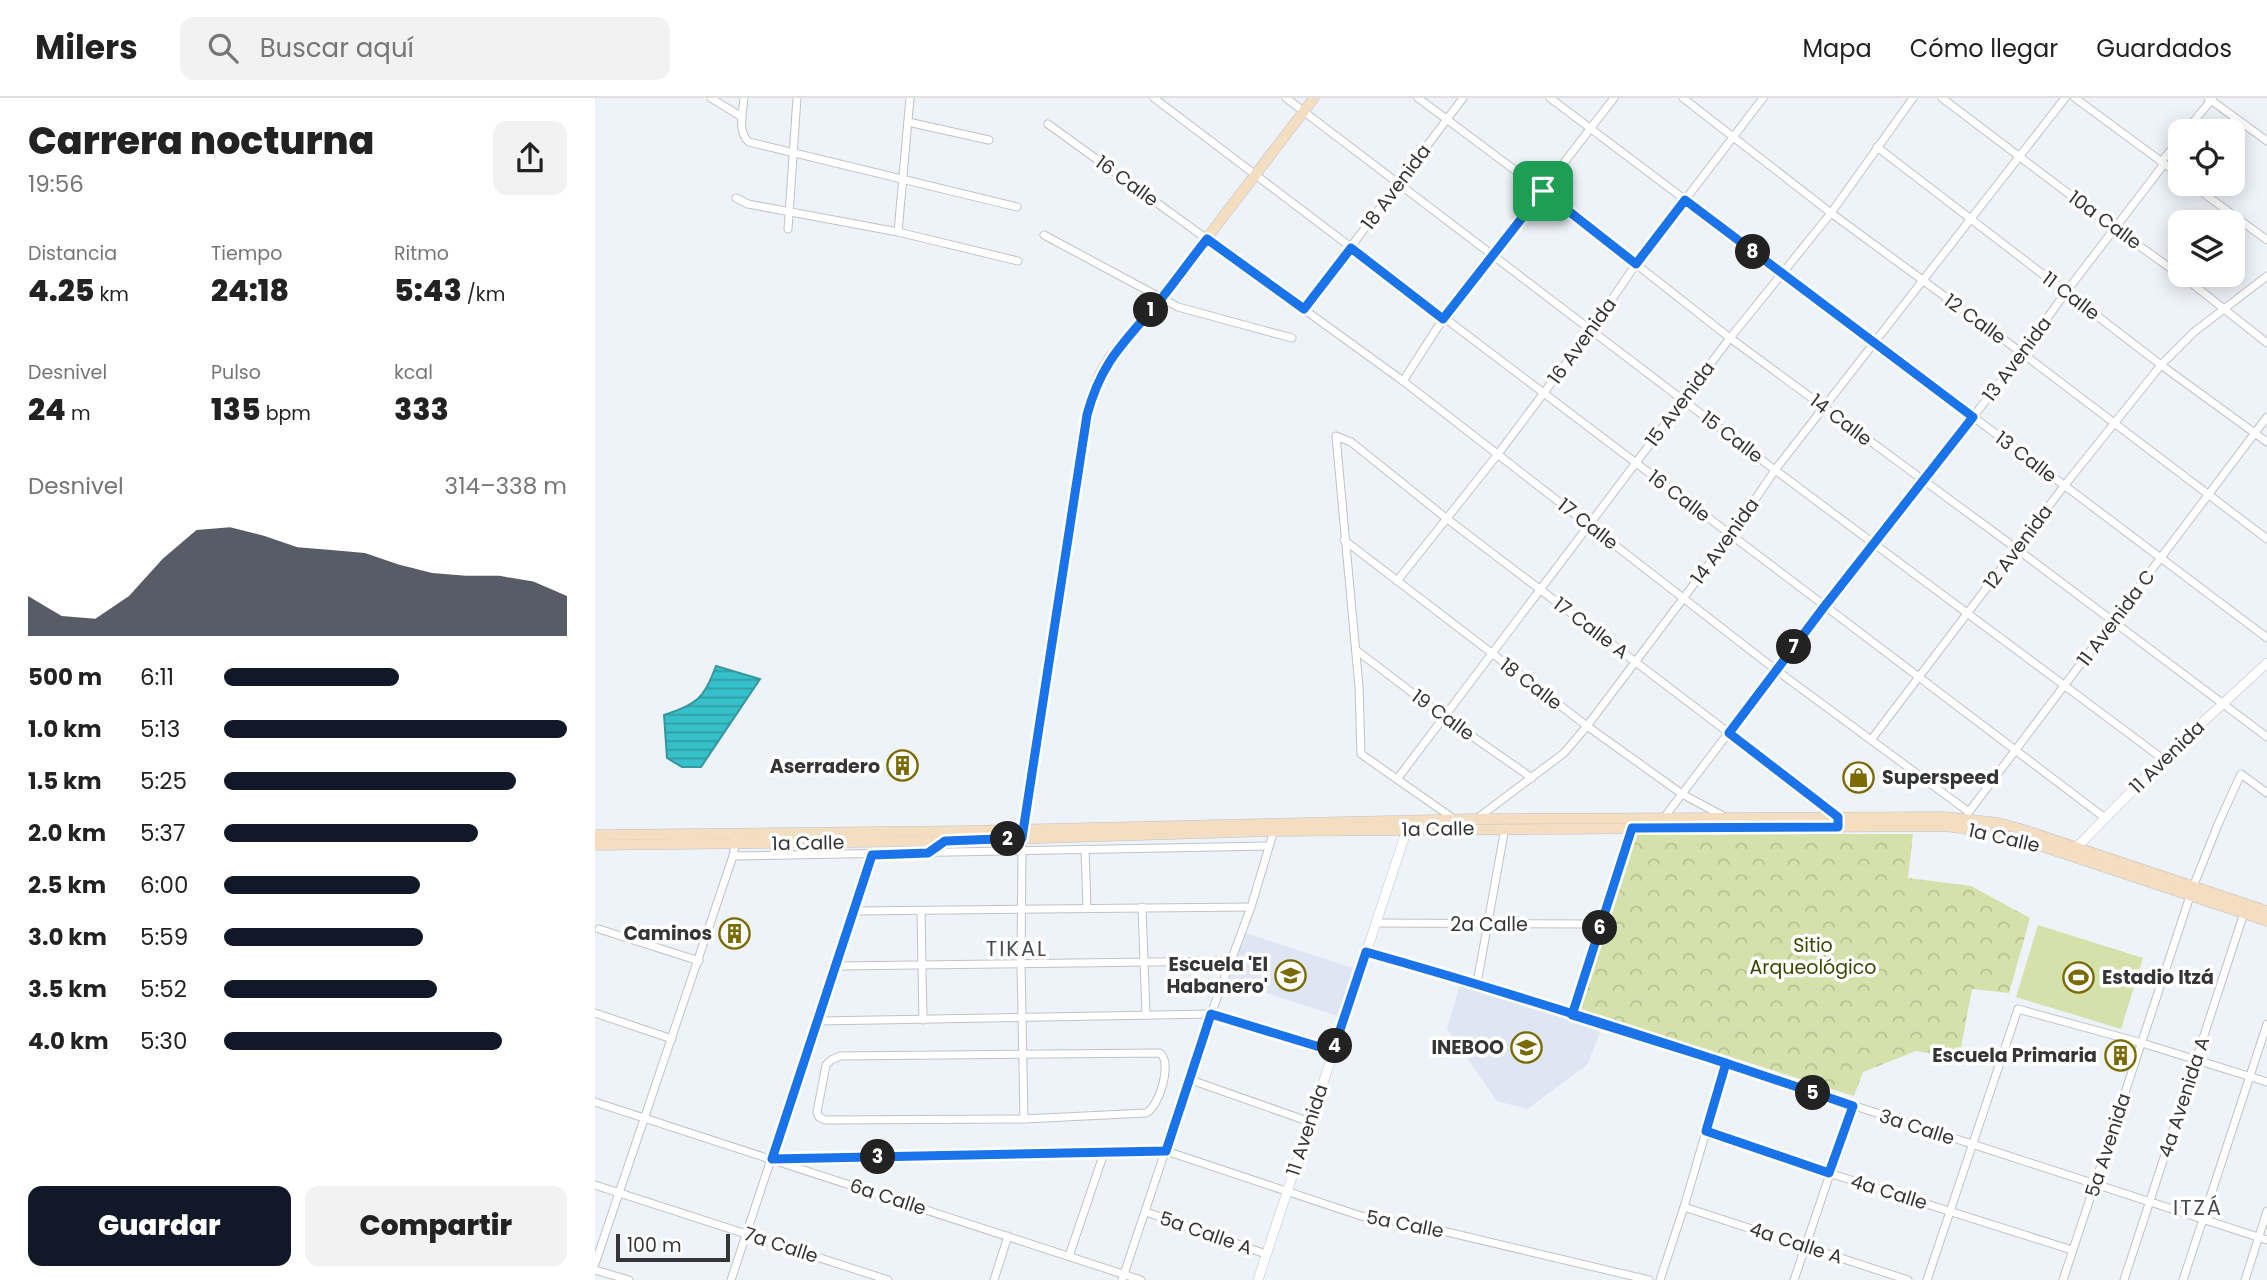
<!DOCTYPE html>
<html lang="es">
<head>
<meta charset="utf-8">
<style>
	:root { --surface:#fff; --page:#f2f2f2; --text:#222; --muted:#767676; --line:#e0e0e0; --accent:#111827 }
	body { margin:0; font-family:Poppins,sans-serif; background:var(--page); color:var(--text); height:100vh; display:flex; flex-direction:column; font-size:26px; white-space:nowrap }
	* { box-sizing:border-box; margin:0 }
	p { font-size:23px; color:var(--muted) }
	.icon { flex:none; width:38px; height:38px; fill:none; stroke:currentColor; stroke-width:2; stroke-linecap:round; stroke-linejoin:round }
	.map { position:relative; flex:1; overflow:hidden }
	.details { display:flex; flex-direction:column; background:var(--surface); width:595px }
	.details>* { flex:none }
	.tools { position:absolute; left:1573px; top:21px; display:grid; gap:14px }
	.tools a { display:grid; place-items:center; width:77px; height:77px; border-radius:14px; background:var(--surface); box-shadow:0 4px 18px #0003; font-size:35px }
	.scale { position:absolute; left:21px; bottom:18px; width:114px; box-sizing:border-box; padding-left:7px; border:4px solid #343537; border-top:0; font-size:19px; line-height:24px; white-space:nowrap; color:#343537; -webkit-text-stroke:5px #fff; paint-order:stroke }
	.pin { position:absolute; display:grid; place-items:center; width:60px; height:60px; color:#fff; margin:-30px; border-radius:14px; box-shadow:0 4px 10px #0006 }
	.km { position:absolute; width:35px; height:35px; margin:-18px; border-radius:50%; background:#222; color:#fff; font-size:19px; line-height:35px; text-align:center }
	.round { display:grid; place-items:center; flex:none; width:74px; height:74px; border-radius:14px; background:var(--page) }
	.overview { display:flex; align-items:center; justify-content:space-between; height:119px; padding:0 28px }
	h1 { font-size:38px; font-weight:800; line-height:52px }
	.metrics { display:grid; grid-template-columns:repeat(3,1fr); gap:10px; height:119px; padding:7px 28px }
	.metrics div { display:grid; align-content:center }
	.metrics b { font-size:30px; font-weight:800 }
	.metrics small { font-size:19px; font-weight:400 }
	.metrics p { font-size:19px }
	.chart { height:196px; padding:14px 28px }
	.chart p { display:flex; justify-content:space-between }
	.chart svg { width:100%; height:126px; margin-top:7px; fill:var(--accent); opacity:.7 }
	.primary-button { display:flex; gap:14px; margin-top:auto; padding:14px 28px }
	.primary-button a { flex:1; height:80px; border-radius:14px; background:var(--accent); color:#fff; font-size:28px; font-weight:800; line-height:80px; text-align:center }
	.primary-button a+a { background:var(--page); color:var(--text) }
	ul { padding:0 28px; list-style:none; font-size:23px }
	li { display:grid; grid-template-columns:112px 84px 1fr; align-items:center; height:52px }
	li i { height:18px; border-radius:9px; background:var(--accent) }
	header { display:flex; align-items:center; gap:42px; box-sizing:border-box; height:98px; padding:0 35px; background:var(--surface); border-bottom:2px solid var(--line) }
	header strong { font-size:33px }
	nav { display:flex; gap:38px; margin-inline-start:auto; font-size:24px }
	.search { width:490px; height:63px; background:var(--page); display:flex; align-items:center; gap:18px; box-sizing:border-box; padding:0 24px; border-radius:14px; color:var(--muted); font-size:26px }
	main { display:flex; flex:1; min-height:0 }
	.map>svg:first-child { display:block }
	.built { fill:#dde6f2 }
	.forest { fill:url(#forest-crowns) }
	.green { fill:#d4e1ab }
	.water { fill:url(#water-rules); stroke:#35969d; stroke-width:2 }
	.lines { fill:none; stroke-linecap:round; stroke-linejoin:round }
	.minor-casing { stroke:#bfc3c9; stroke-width:9 }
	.tertiary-casing { stroke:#bfc3c9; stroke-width:10 }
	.secondary-casing { stroke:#bfc3c9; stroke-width:11 }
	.minor { stroke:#fff; stroke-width:7 }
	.tertiary { stroke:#fff; stroke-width:9 }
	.secondary { stroke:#f3dec1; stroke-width:10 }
	.route-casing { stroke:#fff; stroke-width:14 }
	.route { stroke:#1a73e8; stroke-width:9 }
	.labels { text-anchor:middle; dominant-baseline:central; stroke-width:7; stroke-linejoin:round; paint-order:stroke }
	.street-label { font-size:19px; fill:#343537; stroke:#fff }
	.poi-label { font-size:19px; font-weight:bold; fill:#343537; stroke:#fff; text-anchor:end }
	.park-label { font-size:19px; fill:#3b4601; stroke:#fff }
	.neighbourhood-label { font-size:21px; letter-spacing:2px; fill:#494c51; stroke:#fff }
</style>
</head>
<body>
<header>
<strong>Milers</strong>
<div class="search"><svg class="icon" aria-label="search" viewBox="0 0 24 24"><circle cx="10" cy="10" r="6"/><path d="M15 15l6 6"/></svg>Buscar aquí</div>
<nav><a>Mapa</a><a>Cómo llegar</a><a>Guardados</a></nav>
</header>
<main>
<section class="details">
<div class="overview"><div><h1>Carrera nocturna</h1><p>19:56</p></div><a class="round"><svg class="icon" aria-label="share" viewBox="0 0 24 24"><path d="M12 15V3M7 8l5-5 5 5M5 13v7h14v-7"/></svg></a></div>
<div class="metrics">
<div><p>Distancia</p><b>4.25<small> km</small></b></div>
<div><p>Tiempo</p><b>24:18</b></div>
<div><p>Ritmo</p><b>5:43<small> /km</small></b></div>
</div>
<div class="metrics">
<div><p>Desnivel</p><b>24<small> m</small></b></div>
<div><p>Pulso</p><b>135<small> bpm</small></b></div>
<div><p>kcal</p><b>333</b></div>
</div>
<div class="chart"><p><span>Desnivel</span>314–338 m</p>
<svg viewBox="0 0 160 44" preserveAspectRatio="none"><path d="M0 44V30L10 37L20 38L30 30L40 17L50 7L60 6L70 9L80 13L90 14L100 15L110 19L120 22L130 23L140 23L150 25L160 30V44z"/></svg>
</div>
<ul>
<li><b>500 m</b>6:11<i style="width:51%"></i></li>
<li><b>1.0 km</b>5:13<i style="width:100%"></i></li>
<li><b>1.5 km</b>5:25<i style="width:85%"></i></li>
<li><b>2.0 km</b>5:37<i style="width:74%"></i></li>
<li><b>2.5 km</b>6:00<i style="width:57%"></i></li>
<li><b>3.0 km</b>5:59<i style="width:58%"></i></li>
<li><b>3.5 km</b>5:52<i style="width:62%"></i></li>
<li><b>4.0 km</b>5:30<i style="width:81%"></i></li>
</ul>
<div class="primary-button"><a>Guardar</a><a>Compartir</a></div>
</section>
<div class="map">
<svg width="1672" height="1182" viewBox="0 0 1672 1182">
	<defs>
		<pattern id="forest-crowns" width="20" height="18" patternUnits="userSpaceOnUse" patternTransform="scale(1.75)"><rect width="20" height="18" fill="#d4e1ab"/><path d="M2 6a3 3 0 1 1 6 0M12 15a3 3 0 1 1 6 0" fill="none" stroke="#b7c294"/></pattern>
		<pattern id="water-rules" width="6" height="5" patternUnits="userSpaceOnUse" patternTransform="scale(1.75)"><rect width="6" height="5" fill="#36c0c9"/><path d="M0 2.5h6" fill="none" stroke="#2e9da4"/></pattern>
	</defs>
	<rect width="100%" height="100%" fill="#eef2f9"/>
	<g class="built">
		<polygon points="650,835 758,870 743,918 634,883"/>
		<polygon points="865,886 1006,932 992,967 932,1011 902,1003 852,931"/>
	</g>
	<polygon class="forest" points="1042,736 1318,736 1313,780 1376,788 1435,820 1414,895 1377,891 1364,960 1321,953 1268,974 1259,998 984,911"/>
	<polygon class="green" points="1443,827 1548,860 1526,931 1421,899"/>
	<path class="water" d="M121 568 165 581 106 669H87L72 660 69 617C103 605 108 602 121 568Z"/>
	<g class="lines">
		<defs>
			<g id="minor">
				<polyline points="116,0 147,19"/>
				<path d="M149 0C148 14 142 34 154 44L422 109"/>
				<polyline points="559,0 1510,720"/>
				<polyline points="691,0 1180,372 1568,661"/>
				<polyline points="823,0 948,93 1135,240 1422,451 1672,639"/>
				<polyline points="955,0 1672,540"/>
				<polyline points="1088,0 1236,115 1427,255 1672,441"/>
				<polyline points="1347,0 1519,130 1595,184 1672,245"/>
				<polyline points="1480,0 1586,78"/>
				<polyline points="1613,0 1672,43"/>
				<polyline points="313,24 394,42"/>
				<polyline points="453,26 808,283 1181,572 1374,714"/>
				<polyline points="1591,33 1617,1"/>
				<polyline points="1282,49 1566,267 1672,344"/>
				<polyline points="1566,64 1586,40"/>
				<polyline points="1596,86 1672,142"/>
				<polyline points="141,100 153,106 303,134 423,163"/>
				<polyline points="193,131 202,0"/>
				<polyline points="303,134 315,0"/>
				<polyline points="449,137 583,209 697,240"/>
				<polyline points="709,211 868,0"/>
				<polyline points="808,283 848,221 1019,0"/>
				<polyline points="749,442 992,628 1087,696 1130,719"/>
				<polyline points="802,483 903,356 996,232 1041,166 1168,0"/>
				<polyline points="761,552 848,618 937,680"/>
				<polyline points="1276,642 1469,388 1566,267 1599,234 1672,178"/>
				<polyline points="803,680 1135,240 1236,115 1318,0"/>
				<polyline points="1373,715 1672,319"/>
				<polyline points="859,721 766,656 764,589 741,338 756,344 851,420 1134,635 1243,721"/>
				<polyline points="1068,721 1229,509 1281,446 1427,255 1471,194 1569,66"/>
				<polyline points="880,722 969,655 992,628 1136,437 1180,372 1470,0"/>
				<polyline points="427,748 426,866 429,1021"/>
				<polyline points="490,751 492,810"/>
				<polyline points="138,758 674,748"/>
				<polyline points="547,809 551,917"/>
				<polyline points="260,813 656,809"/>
				<polyline points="326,813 328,922"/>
				<polyline points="781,825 1006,826"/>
				<polyline points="4,831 104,863"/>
				<polyline points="771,854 882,885 1672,1142"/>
				<polyline points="242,868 636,863"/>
				<polyline points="882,885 910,730"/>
				<polyline points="0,915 77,941"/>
				<polyline points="977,917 1037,730"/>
				<polyline points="224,923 616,916 738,953"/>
				<path d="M565 955C578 965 564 1009 551 1015L429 1021 230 1022 224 1019 222 1014 231 967 236 962 245 958Z"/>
				<polyline points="596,982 715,1024"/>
				<polyline points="0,1004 546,1182"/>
				<polyline points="1111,1033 1234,1075 1477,1152"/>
				<polyline points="177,1061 571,1053 766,1118 831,1129 1054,1182"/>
				<polyline points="0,1087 293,1182"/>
				<polyline points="1089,1109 1313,1182"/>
				<polyline points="551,1114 671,1156"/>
				<polyline points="474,1158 509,1055"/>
				<polyline points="0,1166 138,758 141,741"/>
				<polyline points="0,1172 34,1182"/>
				<polyline points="136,1182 277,756"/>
				<polyline points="399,1182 413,1138"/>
				<polyline points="527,1182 616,916 656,809 680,729"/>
				<polyline points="1065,1182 1089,1109 1131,965"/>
				<polyline points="1199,1182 1258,1008"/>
				<polyline points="1332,1182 1423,911 1547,945 1672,984"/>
				<polyline points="1468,1182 1598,789 1624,724 1646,676 1672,695"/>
				<polyline points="1529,1182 1649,815"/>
				<polyline points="1588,1182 1672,926"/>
				<polyline points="1650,1182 1672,1113"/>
			</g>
			<g id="tertiary">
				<polyline points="1480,755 1482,749 1568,661 1672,565"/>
				<polyline points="663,1182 813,728"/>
			</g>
			<g id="secondary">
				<polyline points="428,735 492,317 504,278 515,259 566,200 719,0"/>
				<polyline points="0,737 371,733 881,721 1350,719 1404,725 1429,732 1672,813"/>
				<polyline points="0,747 350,743 680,733 1350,728 1395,734 1425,741 1672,823"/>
				<polyline points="333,755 350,743"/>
			</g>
		</defs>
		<use href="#minor" class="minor-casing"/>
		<use href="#tertiary" class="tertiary-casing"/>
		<use href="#secondary" class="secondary-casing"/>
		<use href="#minor" class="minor"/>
		<use href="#tertiary" class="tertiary"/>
		<use href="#secondary" class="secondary"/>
	</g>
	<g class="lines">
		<defs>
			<path id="route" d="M948 93 848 221 756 150 709 211 612 141C596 161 582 181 566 201 531 243 507 261 492 317L427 740 350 743 333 755 277 757 177 1061 571 1053 616 916 738 953 771 854C935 900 1097 953 1258 1008L1234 1075 1111 1033 1131 965 977 917 1037 730 1243 729V719L1134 635 1229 509 1378 319 1090 102 1041 166 948 93"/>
		</defs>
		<use href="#route" class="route-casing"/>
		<use href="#route" class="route"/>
	</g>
	<defs>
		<symbol id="building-ring" viewBox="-11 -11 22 22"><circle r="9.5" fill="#fff" stroke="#7b6a01" stroke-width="1.5"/><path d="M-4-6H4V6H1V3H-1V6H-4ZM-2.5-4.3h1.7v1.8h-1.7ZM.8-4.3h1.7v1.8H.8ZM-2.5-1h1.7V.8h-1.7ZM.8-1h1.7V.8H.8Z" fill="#7b6a01"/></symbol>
		<symbol id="shop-ring" viewBox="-11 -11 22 22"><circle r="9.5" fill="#fff" stroke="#7b6a01" stroke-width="1.5"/><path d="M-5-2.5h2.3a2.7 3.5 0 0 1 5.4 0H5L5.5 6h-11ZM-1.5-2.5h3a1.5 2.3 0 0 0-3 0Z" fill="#7b6a01"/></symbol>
		<symbol id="school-ring" viewBox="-11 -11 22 22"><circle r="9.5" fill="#fff" stroke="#7b6a01" stroke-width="1.5"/><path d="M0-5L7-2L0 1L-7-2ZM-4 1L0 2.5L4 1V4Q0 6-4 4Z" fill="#7b6a01"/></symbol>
		<symbol id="stadium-ring" viewBox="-11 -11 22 22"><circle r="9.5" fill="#fff" stroke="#7b6a01" stroke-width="1.5"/><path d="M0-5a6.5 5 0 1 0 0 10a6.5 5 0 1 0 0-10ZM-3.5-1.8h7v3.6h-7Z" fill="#7b6a01"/></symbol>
	</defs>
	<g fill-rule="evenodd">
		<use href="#building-ring" x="290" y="650" width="35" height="35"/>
		<use href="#shop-ring" x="1246" y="662" width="35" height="35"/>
		<use href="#building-ring" x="122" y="818" width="35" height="35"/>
		<use href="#school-ring" x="678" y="860" width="35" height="35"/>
		<use href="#stadium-ring" x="1466" y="862" width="35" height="35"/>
		<use href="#school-ring" x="914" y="932" width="35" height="35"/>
		<use href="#building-ring" x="1508" y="940" width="35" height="35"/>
	</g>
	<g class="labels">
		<g class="street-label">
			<text transform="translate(532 83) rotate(36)">16 Calle</text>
			<text transform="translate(801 89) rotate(-53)">18 Avenida</text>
			<text transform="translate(1510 122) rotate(36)">10a Calle</text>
			<text transform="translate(1476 198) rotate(37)">11 Calle</text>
			<text transform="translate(1380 221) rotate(36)">12 Calle</text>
			<text transform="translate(987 243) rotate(-54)">16 Avenida</text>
			<text transform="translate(1422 261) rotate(-53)">13 Avenida</text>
			<text transform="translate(1085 306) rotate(-53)">15 Avenida</text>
			<text transform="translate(1246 322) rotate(37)">14 Calle</text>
			<text transform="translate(1137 339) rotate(37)">15 Calle</text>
			<text transform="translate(1431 359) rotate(37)">13 Calle</text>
			<text transform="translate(1084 398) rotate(37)">16 Calle</text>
			<text transform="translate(993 426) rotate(38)">17 Calle</text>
			<text transform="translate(1130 443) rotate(-54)">14 Avenida</text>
			<text transform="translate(1423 449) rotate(-53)">12 Avenida</text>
			<text transform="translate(1521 520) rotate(-53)">11 Avenida C</text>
			<text transform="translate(996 530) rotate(37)">17 Calle A</text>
			<text transform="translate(936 586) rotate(37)">18 Calle</text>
			<text transform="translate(848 617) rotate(36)">19 Calle</text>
			<text transform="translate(1572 659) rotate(-44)">11 Avenida</text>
			<text transform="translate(843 731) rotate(-1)">1a Calle</text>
			<text transform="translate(1409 740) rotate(13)">1a Calle</text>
			<text transform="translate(213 745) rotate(-1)">1a Calle</text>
			<text x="894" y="826">2a Calle</text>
			<text transform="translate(1589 999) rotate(-72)">4a Avenida A</text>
			<text transform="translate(1322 1029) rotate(18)">3a Calle</text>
			<text transform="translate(712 1032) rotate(-72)">11 Avenida</text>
			<text transform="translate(1513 1047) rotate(-72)">5a Avenida</text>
			<text transform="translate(1294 1094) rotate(17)">4a Calle</text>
			<text transform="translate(293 1099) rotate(18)">6a Calle</text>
			<text transform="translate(810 1126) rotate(11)">5a Calle</text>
			<text transform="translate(611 1135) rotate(19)">5a Calle A</text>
			<text transform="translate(1201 1145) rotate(18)">4a Calle A</text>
			<text transform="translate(186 1147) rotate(18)">7a Calle</text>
		</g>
		<g class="poi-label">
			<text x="285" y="668">Aserradero</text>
			<text x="1287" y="679" text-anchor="start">Superspeed</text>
			<text x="117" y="835">Caminos</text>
			<text x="673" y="866">Escuela 'El<tspan x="673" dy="22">Habanero'</tspan></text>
			<text x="1507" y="879" text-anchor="start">Estadio Itzá</text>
			<text x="909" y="949">INEBOO</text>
			<text x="1502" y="957">Escuela Primaria</text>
		</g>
		<g class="park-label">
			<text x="1218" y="847">Sitio<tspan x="1218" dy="22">Arqueológico</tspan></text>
		</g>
		<g class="neighbourhood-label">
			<text x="422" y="850">TIKAL</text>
			<text x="1603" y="1109">ITZÁ</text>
		</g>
	</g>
</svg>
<div class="tools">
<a><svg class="icon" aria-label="locate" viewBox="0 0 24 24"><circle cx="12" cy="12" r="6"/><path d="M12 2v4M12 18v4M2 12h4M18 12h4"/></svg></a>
<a><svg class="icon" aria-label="layers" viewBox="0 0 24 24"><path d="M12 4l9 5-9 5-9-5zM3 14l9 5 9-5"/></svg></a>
</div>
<div class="scale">100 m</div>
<div class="pin" style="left:948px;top:93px;background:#1e9e55"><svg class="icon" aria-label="arrive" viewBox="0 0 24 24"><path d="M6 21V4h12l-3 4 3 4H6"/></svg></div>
<b class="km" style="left:556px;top:212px">1</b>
<b class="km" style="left:413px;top:741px">2</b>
<b class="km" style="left:283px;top:1059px">3</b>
<b class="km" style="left:740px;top:948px">4</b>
<b class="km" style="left:1218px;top:995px">5</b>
<b class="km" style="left:1005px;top:830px">6</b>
<b class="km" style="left:1199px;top:549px">7</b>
<b class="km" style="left:1158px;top:154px">8</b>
</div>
</main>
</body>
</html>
